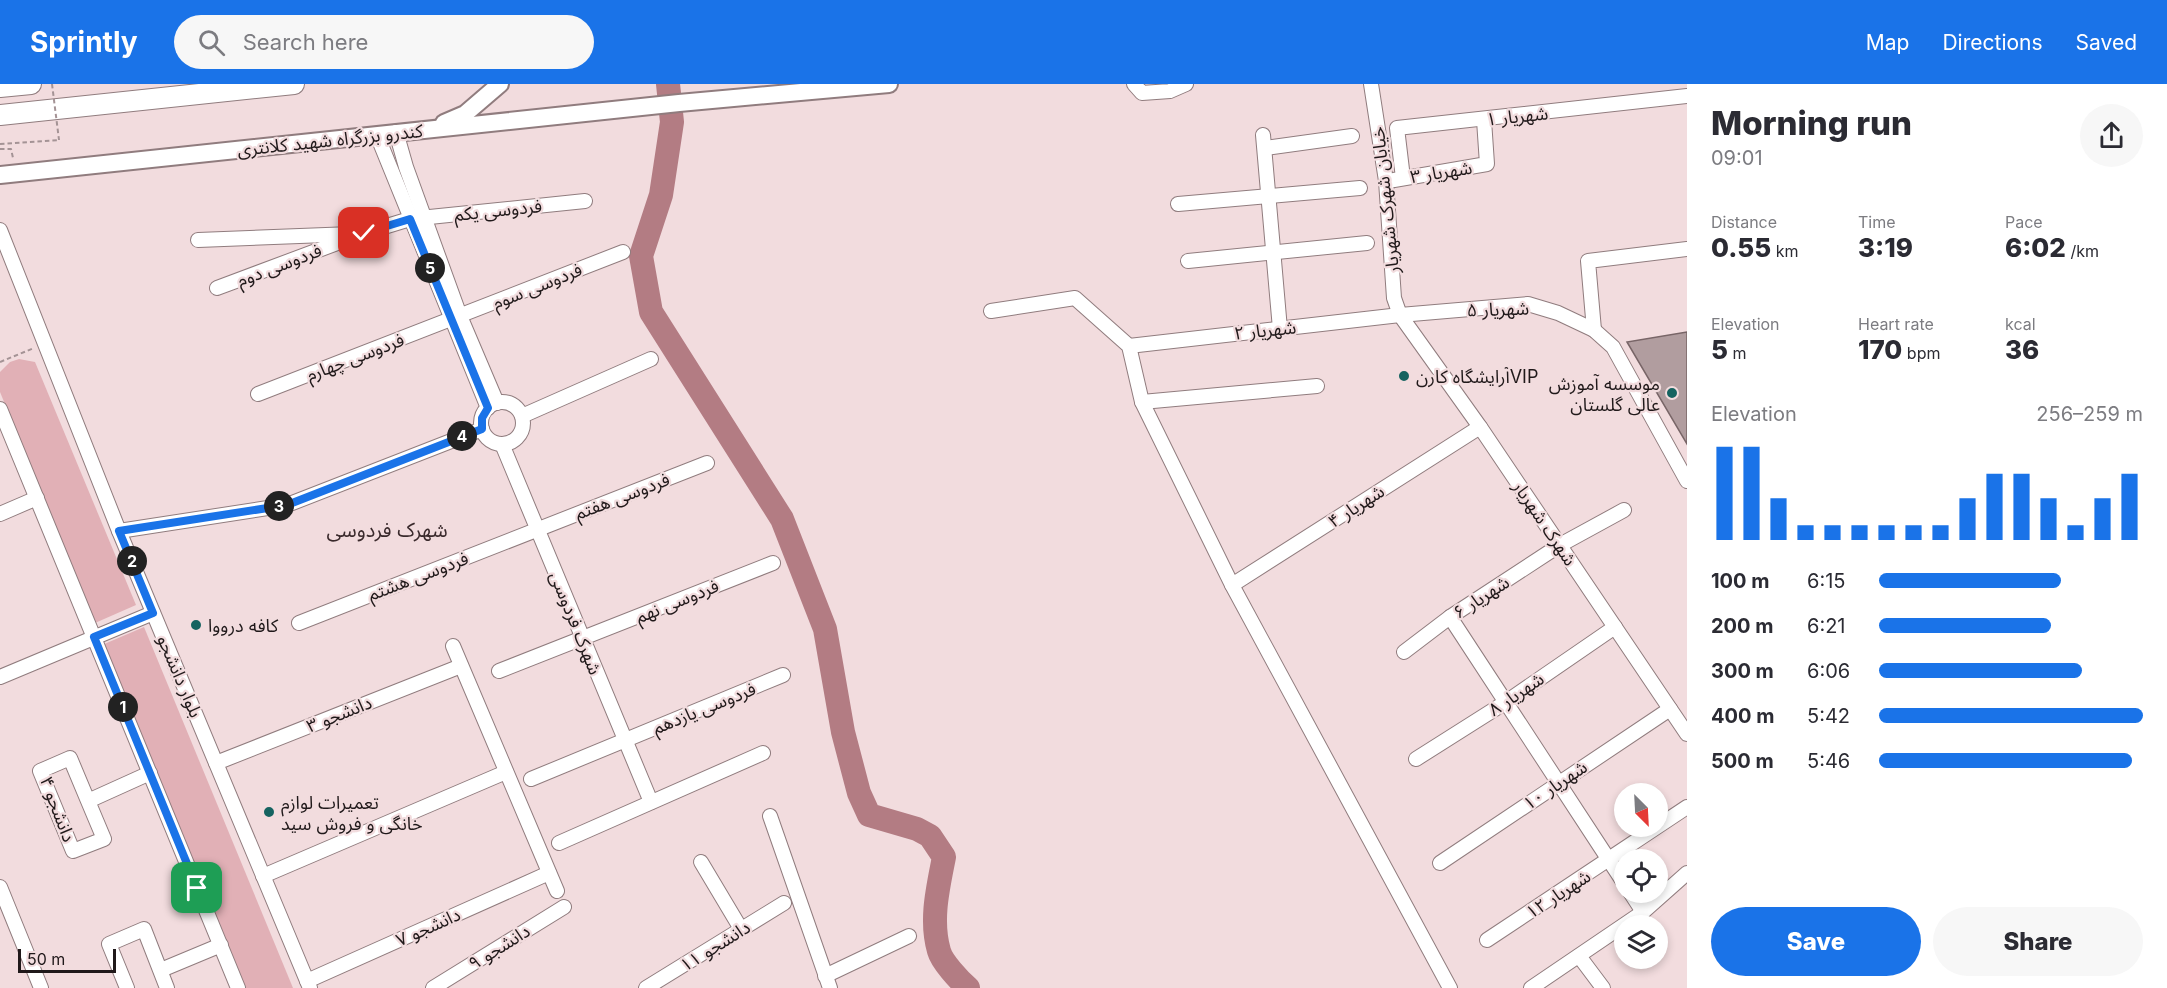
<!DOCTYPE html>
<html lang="en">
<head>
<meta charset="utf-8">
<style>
	:root { --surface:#fff; --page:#f7f7f7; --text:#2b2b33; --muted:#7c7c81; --accent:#1a73e8 }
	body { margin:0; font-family:Inter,"Noto Sans Arabic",sans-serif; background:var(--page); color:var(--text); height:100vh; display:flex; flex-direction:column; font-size:22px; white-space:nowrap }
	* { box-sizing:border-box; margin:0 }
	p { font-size:20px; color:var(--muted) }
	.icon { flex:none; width:33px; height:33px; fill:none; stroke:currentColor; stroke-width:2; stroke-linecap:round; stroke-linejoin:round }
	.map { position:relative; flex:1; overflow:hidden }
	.panel { display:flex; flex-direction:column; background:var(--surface); width:480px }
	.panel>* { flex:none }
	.needle { width:39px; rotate:156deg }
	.fabs { position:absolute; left:1614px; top:699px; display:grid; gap:12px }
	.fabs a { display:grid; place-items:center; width:54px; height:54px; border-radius:50%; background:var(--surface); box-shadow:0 3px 9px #0003; font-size:30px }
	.scale { position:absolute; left:18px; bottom:15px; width:98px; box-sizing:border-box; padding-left:6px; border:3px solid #20191a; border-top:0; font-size:16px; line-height:21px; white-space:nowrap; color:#20191a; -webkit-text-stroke:4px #f2dcde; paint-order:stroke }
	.pin { position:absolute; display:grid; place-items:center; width:51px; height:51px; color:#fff; margin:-26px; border-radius:12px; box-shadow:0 3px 9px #0006 }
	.km { position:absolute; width:30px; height:30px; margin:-15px; border-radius:50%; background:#222; color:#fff; font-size:16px; line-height:30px; text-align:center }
	.round { display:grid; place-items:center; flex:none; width:63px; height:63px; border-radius:32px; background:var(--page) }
	.summary { display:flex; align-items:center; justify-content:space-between; height:102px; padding:0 24px }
	h1 { font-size:33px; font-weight:800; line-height:45px }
	.stats { display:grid; grid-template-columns:repeat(3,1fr); gap:9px; height:102px; padding:6px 24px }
	.stats div { display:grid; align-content:center }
	.stats b { font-size:26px; font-weight:800 }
	.stats small { font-size:16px; font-weight:400 }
	.stats p { font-size:16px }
	.chart { height:168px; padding:12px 24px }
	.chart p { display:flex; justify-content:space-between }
	.chart svg { width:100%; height:108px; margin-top:6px; stroke:var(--accent); stroke-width:6 }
	.primary-button { display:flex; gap:12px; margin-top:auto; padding:12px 24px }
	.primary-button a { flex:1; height:69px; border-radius:36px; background:var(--accent); color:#fff; font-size:24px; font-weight:800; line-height:69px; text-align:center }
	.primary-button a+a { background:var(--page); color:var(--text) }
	ul { padding:0 24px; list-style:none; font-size:20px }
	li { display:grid; grid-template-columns:96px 72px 1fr; align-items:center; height:45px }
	li i { height:15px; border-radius:8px; background:var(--accent) }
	header { display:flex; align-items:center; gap:36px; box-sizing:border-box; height:84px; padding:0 30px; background:var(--accent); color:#fff }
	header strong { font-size:28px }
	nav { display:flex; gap:33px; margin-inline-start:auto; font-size:21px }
	.search { width:420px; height:54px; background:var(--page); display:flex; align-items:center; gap:15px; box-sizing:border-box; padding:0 21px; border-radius:33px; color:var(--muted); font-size:22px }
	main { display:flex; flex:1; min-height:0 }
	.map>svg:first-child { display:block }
	.green { fill:#e1b0b6 }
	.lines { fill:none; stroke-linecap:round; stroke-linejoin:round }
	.river { stroke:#b37c83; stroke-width:24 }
	.building { fill:#b19d9f; stroke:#786567; stroke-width:1.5 }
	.minor-casing { stroke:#907c7e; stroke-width:16 }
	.major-casing { stroke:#907c7e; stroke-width:20 }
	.highway-casing { stroke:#907c7e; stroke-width:22 }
	.path { stroke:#a49395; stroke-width:2; stroke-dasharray:4.5 3; stroke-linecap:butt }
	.minor { stroke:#fff; stroke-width:14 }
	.major { stroke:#fff; stroke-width:16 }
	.highway { stroke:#fff; stroke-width:20 }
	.path-bridge { stroke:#a49395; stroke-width:2; stroke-dasharray:4.5 3; stroke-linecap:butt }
	.route-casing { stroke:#fff; stroke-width:12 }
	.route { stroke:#1a73e8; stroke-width:8 }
	.poi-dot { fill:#156360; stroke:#f2dcde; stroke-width:2 }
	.labels { text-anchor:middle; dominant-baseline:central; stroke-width:4.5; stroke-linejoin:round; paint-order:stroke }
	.street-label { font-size:18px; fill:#20191a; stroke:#f2dcde }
	.poi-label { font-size:18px; fill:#20191a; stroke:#f2dcde; text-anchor:start }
	.neighbourhood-label { font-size:20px; fill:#3a2a2c; stroke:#f2dcde }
</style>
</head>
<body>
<header>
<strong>Sprintly</strong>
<div class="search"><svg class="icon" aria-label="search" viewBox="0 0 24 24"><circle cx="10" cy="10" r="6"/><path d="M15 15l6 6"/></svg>Search here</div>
<nav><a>Map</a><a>Directions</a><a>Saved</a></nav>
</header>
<main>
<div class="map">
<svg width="1687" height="904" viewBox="0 0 1687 904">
	<rect width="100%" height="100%" fill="#f2dcde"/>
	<g class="green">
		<polygon points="19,275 35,278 136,521 95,539 0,308 0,288 10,278"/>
		<polygon points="144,543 293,904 245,904 102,561"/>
	</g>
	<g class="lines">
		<path class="river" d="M668 0 672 38 661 111 641 172 651 228 782 435 825 545 843 648 859 709 869 731 917 745 930 752 944 773C938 804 930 836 939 867 942 878 959 896 968 904"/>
	</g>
	<polygon class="building" points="1687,248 1687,360 1627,258"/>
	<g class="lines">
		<defs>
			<g id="minor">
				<polyline points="1134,0 1142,9 1170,7 1186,0"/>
				<polyline points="1371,0 1386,97 1394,214 1400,231 1480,343 1687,650"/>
				<polyline points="396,48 406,83 460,232 497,319"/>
				<polyline points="377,51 488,324"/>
				<polyline points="1263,51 1280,245"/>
				<polyline points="1265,64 1352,52"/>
				<polyline points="1403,94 1397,44 1687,12"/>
				<polyline points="1394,96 1487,80 1484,36"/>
				<polyline points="1178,120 1360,104"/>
				<polyline points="0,146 119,447 310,904"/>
				<polyline points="198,156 352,150"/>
				<polyline points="1188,177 1367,159"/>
				<polyline points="217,204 364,149 410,135 585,117"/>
				<polyline points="991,227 1075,214 1129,262 1142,318 1232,501 1450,904"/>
				<polyline points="1594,246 1588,177 1687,165"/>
				<polyline points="1129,262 1400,231 1528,220 1558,229 1594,246 1613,263 1687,397"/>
				<polyline points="258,310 623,168"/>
				<polyline points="1142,318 1317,302"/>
				<circle cx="502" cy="339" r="21"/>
				<polyline points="0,325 238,904"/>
				<polyline points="522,332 651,275"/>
				<polyline points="502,360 651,718"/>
				<polyline points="0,430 37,414"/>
				<polyline points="119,447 287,421 482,345"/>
				<polyline points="1232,501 1480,343"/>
				<polyline points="1450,533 1624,799"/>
				<polyline points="299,539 707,379"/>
				<polyline points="453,562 557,807"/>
				<polyline points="1404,568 1450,533 1560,461 1624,426"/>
				<polyline points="499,587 773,479"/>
				<polyline points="0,593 153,529"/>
				<polyline points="1416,675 1506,618 1615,543"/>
				<polyline points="216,679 461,582"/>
				<polyline points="531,695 783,591"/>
				<polyline points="88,717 70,674 40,687 73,767 104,755 88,717 150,689"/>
				<polyline points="770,732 830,904"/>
				<polyline points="559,759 763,669"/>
				<polyline points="701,778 741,845"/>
				<polyline points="1440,779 1670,625"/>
				<polyline points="263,792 506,688"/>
				<polyline points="0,803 41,904"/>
				<polyline points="1630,808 1643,828"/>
				<polyline points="1487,856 1687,723"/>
				<polyline points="1579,872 1603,904"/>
				<polyline points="161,886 221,861"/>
				<polyline points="825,892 909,852"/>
				<polyline points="307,897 549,789"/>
				<polyline points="127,904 109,860 144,845 167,904"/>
				<polyline points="433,904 564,823"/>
				<polyline points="646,904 784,819"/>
				<polyline points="1531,904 1643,828 1687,789"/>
			</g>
			<g id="major">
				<polyline points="444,39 465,30 500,0"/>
				<polyline points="0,91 679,19 889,0"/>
			</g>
			<g id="highway">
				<polyline points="0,3 31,0"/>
				<polyline points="0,31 294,0"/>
			</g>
		</defs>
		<use href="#minor" class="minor-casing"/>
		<use href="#major" class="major-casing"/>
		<use href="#highway" class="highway-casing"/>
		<g class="path">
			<polyline points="0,60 59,56"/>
			<polyline points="0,65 11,65 13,74"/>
			<polyline points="0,278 34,264"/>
		</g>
		<use href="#minor" class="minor"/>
		<use href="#major" class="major"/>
		<use href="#highway" class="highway"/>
		<polyline class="path-bridge" points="52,0 59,56"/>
	</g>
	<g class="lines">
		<defs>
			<polyline id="route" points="197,804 94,553 153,529 119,447 287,421 482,345 482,334 488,324 410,135 364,149"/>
		</defs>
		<use href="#route" class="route-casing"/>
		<use href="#route" class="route"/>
	</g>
	<g class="poi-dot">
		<circle cx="1404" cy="292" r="6"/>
		<circle cx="1672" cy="309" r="6"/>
		<circle cx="196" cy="541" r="6"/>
		<circle cx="269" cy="728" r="6"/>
	</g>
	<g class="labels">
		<g class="street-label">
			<text transform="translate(1517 32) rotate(-6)">۱ شهریار</text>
			<text transform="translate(330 56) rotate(-6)">کندرو بزرگراه شهید کلانتری</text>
			<text transform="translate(1441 88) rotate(-9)">۳ شهریار</text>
			<text transform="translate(1385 116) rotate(-96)">خیابان شهرک شهریار</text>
			<text transform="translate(498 126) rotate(-6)">فردوسی یکم</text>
			<text transform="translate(279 181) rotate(-21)">فردوسی دوم</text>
			<text transform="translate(537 202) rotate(-22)">فردوسی سوم</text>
			<text transform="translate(1498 225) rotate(-2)">۵ شهریار</text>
			<text transform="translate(1265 246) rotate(-6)">۲ شهریار</text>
			<text transform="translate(355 273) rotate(-21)">فردوسی چهارم</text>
			<text transform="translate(622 412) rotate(-21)">فردوسی هفتم</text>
			<text transform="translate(1356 422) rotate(-33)">شهریار ۴</text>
			<text transform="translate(1545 439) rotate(56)">شهرک شهریار</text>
			<text transform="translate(418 492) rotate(-21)">فردوسی هشتم</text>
			<text transform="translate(1481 513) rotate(-33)">شهریار ۶</text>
			<text transform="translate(677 517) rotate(-22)">فردوسی نهم</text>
			<text transform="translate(576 539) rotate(68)">شهرک فردوسی</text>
			<text transform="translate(180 592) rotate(67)">بلوار دانشجو</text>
			<text transform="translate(1516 610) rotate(-34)">شهریار ۸</text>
			<text transform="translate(704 624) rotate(-22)">فردوسی یازدهم</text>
			<text transform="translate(339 630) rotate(-22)">دانشجو ۳</text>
			<text transform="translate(1555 701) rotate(-34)">شهریار ۱۰</text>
			<text transform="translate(58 725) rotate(69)">۴ دانشجو</text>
			<text transform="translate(1558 810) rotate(-33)">شهریار ۱۲</text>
			<text transform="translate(428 843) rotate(-24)">دانشجو ۷</text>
			<text transform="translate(715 862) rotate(-32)">دانشجو ۱۱</text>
			<text transform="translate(499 863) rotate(-32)">دانشجو ۹</text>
		</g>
		<g class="poi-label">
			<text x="1416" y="292">آرایشگاه کارنVIP</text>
			<text x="1660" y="299" text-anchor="end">موسسه آموزش<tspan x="1660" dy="21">عالی گلستان</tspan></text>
			<text x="208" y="541">کافه درووا</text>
			<text x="281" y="718">تعمیرات لوازم<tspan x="281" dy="21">خانگی و فروش سید</tspan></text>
		</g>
		<g class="neighbourhood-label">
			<text x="387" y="446">شهرک فردوسی</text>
		</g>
	</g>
</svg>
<div class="fabs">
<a><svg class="needle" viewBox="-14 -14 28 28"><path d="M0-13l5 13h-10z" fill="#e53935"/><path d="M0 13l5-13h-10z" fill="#7c7c81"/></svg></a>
<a><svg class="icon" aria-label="locate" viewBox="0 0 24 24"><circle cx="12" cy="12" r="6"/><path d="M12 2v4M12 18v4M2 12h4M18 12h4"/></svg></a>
<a><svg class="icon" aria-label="layers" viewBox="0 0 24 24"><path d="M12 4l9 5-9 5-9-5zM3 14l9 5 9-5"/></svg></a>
</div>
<div class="scale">50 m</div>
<div class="pin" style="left:197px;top:804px;background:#1e9e55"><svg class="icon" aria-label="arrive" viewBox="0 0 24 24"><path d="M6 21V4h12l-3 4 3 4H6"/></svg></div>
<div class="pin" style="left:364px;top:149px;background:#d93025"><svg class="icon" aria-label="check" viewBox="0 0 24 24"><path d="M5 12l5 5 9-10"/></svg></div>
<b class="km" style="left:123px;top:623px">1</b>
<b class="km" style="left:132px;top:477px">2</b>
<b class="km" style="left:279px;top:422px">3</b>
<b class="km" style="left:462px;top:352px">4</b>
<b class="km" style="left:430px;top:184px">5</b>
</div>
<section class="panel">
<div class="summary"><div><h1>Morning run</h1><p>09:01</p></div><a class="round"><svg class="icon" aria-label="share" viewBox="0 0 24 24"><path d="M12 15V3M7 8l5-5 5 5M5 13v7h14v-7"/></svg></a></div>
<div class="stats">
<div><p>Distance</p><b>0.55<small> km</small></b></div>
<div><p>Time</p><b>3:19</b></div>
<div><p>Pace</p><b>6:02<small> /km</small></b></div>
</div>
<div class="stats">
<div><p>Elevation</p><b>5<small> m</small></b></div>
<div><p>Heart rate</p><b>170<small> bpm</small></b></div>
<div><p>kcal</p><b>36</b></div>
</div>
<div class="chart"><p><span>Elevation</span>256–259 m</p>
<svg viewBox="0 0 160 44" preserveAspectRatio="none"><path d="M5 44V6M15 44V6M25 44V27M35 44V38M45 44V38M55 44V38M65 44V38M75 44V38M85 44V38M95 44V27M105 44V17M115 44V17M125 44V27M135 44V38M145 44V27M155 44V17"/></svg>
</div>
<ul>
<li><b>100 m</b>6:15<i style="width:69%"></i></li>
<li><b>200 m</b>6:21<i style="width:65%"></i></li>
<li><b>300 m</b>6:06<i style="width:77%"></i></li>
<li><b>400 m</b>5:42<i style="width:100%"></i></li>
<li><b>500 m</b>5:46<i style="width:96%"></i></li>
</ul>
<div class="primary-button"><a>Save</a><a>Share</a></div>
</section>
</main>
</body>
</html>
